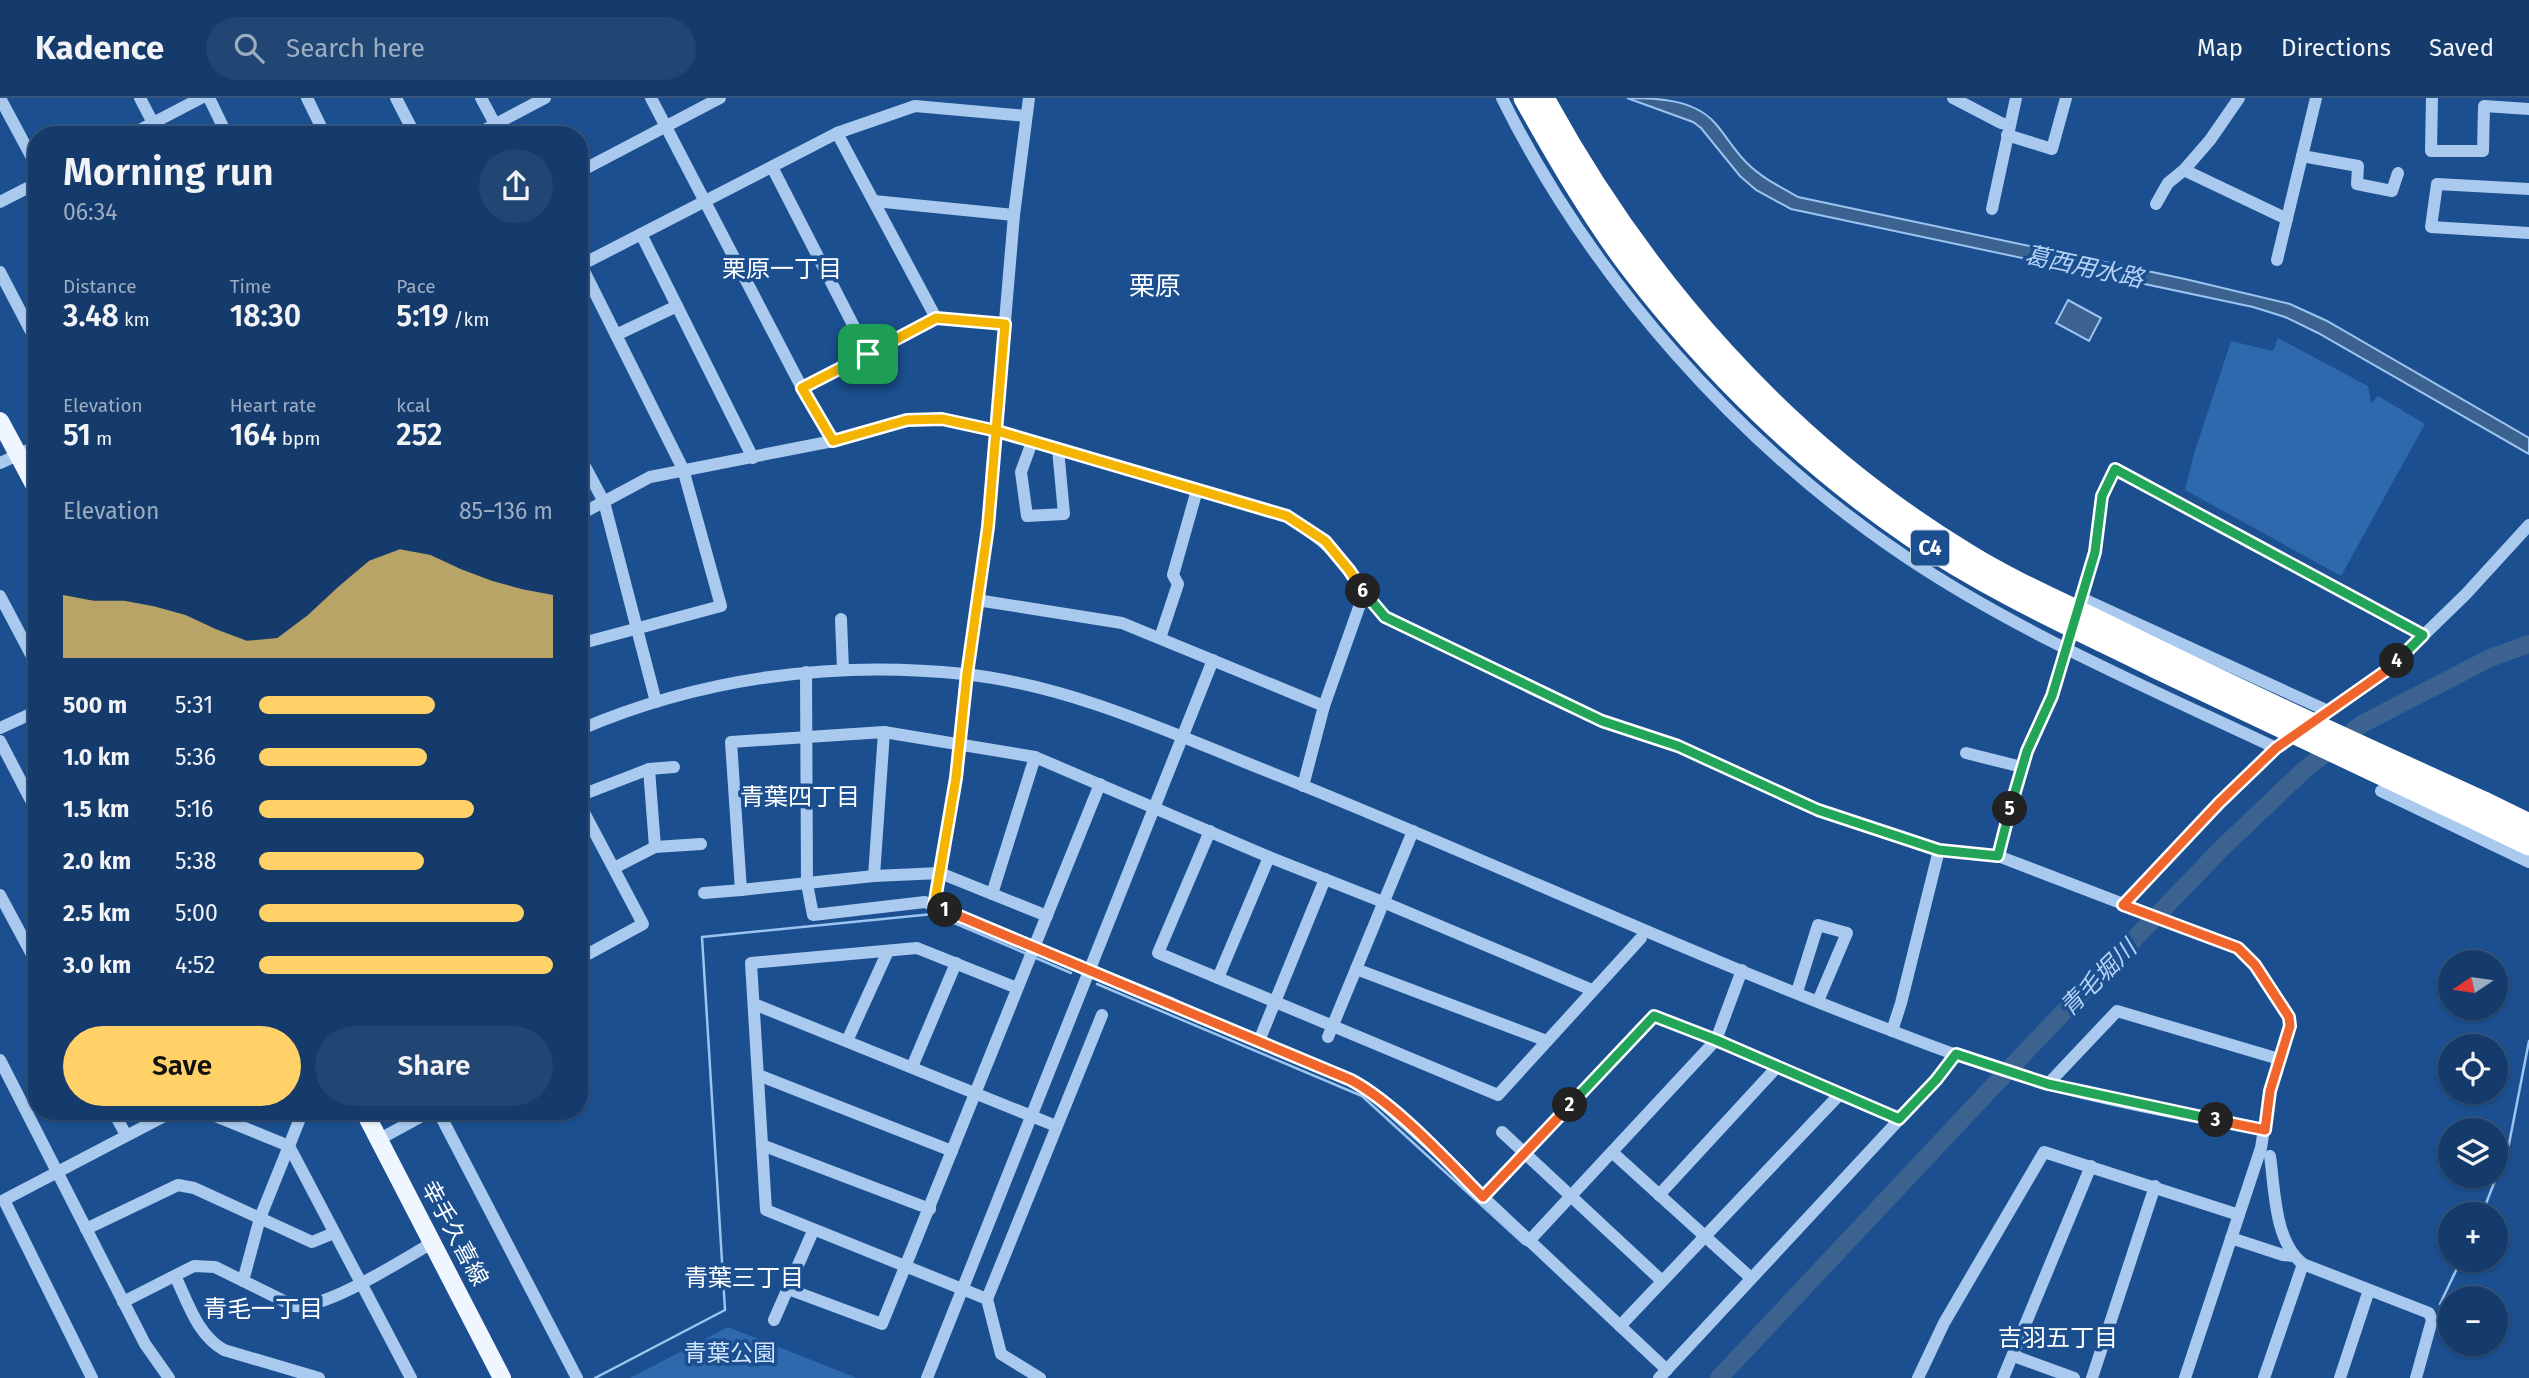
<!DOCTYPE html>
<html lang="en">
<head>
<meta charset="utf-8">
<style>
	:root { --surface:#143b6b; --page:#214673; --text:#f1f3f6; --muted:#9dadc1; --line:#33557e; --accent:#ffd166 }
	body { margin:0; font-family:"Fira Sans","Noto Sans JP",sans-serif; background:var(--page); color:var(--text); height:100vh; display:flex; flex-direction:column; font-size:26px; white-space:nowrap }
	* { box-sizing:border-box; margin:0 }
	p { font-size:23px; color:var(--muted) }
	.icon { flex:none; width:38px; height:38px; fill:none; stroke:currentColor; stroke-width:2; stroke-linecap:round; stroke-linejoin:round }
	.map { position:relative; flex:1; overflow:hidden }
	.sheet { position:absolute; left:28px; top:28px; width:560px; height:994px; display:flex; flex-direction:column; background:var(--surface); border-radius:28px; box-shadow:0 2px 5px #0004,0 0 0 2px var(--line) }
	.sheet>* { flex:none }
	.needle { width:46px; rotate:257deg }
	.tools { position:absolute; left:2438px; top:852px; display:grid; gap:14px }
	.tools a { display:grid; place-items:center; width:70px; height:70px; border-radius:50%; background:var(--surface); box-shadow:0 2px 5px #0004,0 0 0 2px var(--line); font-size:35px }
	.pin { position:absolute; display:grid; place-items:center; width:60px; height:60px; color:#fff; margin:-30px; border-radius:14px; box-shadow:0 4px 10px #0006 }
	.km { position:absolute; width:35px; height:35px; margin:-18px; border-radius:50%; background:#222; color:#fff; font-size:19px; line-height:35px; text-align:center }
	.round { display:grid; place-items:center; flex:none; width:74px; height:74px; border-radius:37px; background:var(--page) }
	.head { display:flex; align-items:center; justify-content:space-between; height:119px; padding:0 35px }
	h1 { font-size:38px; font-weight:600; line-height:52px }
	.stats { display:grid; grid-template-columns:repeat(3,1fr); gap:10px; height:119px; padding:7px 35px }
	.stats div { display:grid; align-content:center }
	.stats b { font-size:30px; font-weight:600 }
	.stats small { font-size:19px; font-weight:400 }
	.stats p { font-size:19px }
	.chart { height:196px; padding:14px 35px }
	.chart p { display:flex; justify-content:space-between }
	.chart svg { width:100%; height:126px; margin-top:7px; fill:var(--accent); opacity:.7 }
	.action { display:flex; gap:14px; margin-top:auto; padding:14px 35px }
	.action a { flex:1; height:80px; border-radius:42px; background:var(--accent); color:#111; font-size:28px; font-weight:600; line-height:80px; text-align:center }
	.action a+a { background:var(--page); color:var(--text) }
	ul { padding:0 35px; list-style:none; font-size:23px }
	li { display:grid; grid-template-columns:112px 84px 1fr; align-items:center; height:52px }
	li i { height:18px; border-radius:9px; background:var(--accent) }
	header { display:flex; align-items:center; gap:42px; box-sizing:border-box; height:98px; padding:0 35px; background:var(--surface); border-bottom:2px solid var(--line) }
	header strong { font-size:33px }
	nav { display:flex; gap:38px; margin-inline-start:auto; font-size:24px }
	.search { width:490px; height:63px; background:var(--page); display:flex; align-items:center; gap:18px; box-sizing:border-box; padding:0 24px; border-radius:38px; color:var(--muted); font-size:26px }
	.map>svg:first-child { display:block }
	.green { fill:#2e69ad }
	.water { fill:#3c6290; stroke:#9cc4f0; stroke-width:2 }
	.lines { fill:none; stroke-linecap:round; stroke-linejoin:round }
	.stream { stroke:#9cc4f0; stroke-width:2.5 }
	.river { stroke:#3c6290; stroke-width:18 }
	.minor { stroke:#a9c9ee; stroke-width:12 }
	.major { stroke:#f0f6ff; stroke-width:18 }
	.highway { stroke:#fff; stroke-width:21 }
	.highway-bridge { stroke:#fff; stroke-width:21 }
	.split-1-casing { stroke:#fff; stroke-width:14 }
	.split-2-casing { stroke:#fff; stroke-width:14 }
	.split-3-casing { stroke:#fff; stroke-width:14 }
	.split-4-casing { stroke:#fff; stroke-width:14 }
	.split-5-casing { stroke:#fff; stroke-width:14 }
	.split-6-casing { stroke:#fff; stroke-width:14 }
	.split-7-casing { stroke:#fff; stroke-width:14 }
	.split-1 { stroke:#f5b400; stroke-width:9 }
	.split-2 { stroke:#f0652b; stroke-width:9 }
	.split-3 { stroke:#22a559; stroke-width:9 }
	.split-4 { stroke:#f0652b; stroke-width:9 }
	.split-5 { stroke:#22a559; stroke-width:9 }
	.split-6 { stroke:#22a559; stroke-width:9 }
	.split-7 { stroke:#f5b400; stroke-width:9 }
	.labels { text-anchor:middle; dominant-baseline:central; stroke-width:7; stroke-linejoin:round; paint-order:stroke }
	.shield { fill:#1b4f8f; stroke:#bbcadd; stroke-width:2 }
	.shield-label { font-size:21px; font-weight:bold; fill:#fff }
	.street-label { font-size:23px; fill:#fff; stroke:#1b4f8f }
	.park-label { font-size:23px; fill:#cfe3fa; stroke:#1b4f8f }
	.water-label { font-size:24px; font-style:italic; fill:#b5d3f5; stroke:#1b4f8f }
	.neighbourhood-label { font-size:24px; fill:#fff; stroke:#1b4f8f }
	.quarter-label { font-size:26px; fill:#fff; stroke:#1b4f8f }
</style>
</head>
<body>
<header>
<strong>Kadence</strong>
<div class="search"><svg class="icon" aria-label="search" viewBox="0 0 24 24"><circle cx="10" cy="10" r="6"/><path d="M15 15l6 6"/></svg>Search here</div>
<nav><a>Map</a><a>Directions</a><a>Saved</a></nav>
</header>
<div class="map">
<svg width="2529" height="1280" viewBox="0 0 2529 1280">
	<rect width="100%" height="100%" fill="#1b4f8f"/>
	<g class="green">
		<polygon points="2278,240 2368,288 2371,305 2378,298 2425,326 2341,478 2185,392 2194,356 2231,243 2273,253"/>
		<polygon points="728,1229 857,1280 630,1280"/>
	</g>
	<g class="water">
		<path d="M1627 0C1656 0 1693 1 1714 24 1726 37 1735 54 1748 66 1762 80 1781 89 1798 99L2185 181 2290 206 2327 223 2529 340V356L2318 235 2285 219 2253 209 1791 111 1756 92 1740 78 1701 30 1693 24Z"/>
		<polygon points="2068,202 2101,220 2089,243 2056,225"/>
	</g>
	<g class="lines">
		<g class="stream">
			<polyline points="1036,860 1071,875"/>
			<polyline points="1097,886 1362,998 1524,1146"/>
			<polyline points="2482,1116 2509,1046 2529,943"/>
			<polyline points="2440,1206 2461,1162"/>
			<polyline points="595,1280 725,1212 702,839 933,816 1027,856"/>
		</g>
		<polyline class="river" points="1719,1280 2031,948 2223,749 2303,673 2362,626 2490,560 2529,546"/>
		<g class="minor">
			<polyline points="0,0 37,69"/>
			<polyline points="140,0 153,25"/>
			<polyline points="209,0 227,37"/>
			<polyline points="307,0 325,37"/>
			<polyline points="396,0 415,37"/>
			<polyline points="481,0 495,26"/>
			<polyline points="651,0 802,290 833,343"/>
			<path d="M1502 0C1591 180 1739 347 1906 459 2021 536 2151 591 2276 650"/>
			<polyline points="1953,0 2001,25 2009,27"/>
			<polyline points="2432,0 2431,53 2483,53 2484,8 2529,11"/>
			<polyline points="837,35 936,220"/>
			<polyline points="130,37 201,0"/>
			<polyline points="475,37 545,0"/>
			<polyline points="2007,37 2052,51 2066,0"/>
			<polyline points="2302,58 2358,68 2357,86 2392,93 2398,75"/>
			<polyline points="772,69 868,256"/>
			<polyline points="2184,72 2287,121"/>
			<polyline points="579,74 720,0"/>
			<polyline points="2529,91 2437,86 2431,129 2529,135"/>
			<polyline points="874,103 1014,117"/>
			<polyline points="0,104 37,85"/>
			<polyline points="2156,106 2168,85 2184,72 2210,42 2239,0"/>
			<polyline points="1992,111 2016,0"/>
			<polyline points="641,136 753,360"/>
			<polyline points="2277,162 2316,0"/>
			<polyline points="579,168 837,35 915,8 1026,18"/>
			<polyline points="0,174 37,245"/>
			<polyline points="616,237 677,208"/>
			<polyline points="802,290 936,220 1005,226"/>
			<polyline points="1032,344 1021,374 1027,418 1064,416 1058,351"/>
			<polyline points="579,357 604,404 656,604"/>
			<polyline points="0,365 37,348"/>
			<path d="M579 417 650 379 833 343 907 322 942 321 997 333 1287 418C1311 434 1331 448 1349 471 1361 487 1369 505 1385 518L1602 623 1678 648 1818 712 1939 752 1998 758 2238 850 2255 867 2289 919 2290 928 2270 993 2261 1050 2185 1280"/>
			<polyline points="0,498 37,568"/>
			<polyline points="2081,500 2328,613"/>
			<polyline points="977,502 1122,525 1324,608"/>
			<polyline points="841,521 843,572"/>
			<polyline points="1160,540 1178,486 1173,477 1197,392"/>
			<polyline points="579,546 721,508 683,371 581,167"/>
			<polyline points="806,574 807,786 813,817 925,804 1171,905 1197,918 1351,982 1365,989 1462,1076 1483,1099 1667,1272"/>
			<polyline points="0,630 37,613"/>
			<path d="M579 632C700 580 833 562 964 576 1074 588 1175 637 1277 677 1484 760 1686 855 1895 934 1944 953 1995 972 2047 986 2092 998 2139 1008 2186 1017 2212 1022 2239 1025 2265 1032"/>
			<polyline points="0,643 37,714"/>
			<polyline points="1966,655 2022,669"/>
			<polyline points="1303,688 1324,608 1364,495"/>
			<polyline points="2381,693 2529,764"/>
			<polyline points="579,698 649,671 674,669"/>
			<polyline points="579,705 643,826 579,861"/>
			<polyline points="1210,733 1158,855 1498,997 1641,840"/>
			<polyline points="655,749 701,746"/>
			<polyline points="1998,758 2027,653 2052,598 2095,454 2102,398 2115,371 2423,537"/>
			<polyline points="614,770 655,749 649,671"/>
			<polyline points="874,778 884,634"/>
			<polyline points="704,795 741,792"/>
			<polyline points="992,796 1035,659"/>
			<polyline points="0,797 37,866"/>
			<polyline points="2123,807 2219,705 2276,650 2390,570 2466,496 2529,427"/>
			<polyline points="934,808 956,680 967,576 987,436 1014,117 1029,0"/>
			<polyline points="1047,818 940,775 874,778 741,792 731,644 884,634 1035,659 1269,759 1383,804 1592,892"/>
			<polyline points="1356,871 1547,943"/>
			<polyline points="1218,880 1269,759"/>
			<polyline points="1017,890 917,850 751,865 766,1112 987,1201 1001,1256 1040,1280"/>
			<polyline points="1797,894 1818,827 1847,835 1818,903"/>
			<polyline points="754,906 1056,1028"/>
			<polyline points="1892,933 1901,905 1939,752"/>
			<polyline points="1328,939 1413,733"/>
			<polyline points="847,943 888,853"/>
			<polyline points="1259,943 1325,781"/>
			<polyline points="0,962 145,1246 169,1280"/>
			<polyline points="912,969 956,865"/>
			<polyline points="758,977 952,1053"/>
			<polyline points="2048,986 2117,913 2279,961"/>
			<polyline points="113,1013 126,1037"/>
			<polyline points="203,1013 289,1048 411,1280"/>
			<polyline points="438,1013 577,1280"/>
			<polyline points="1502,1034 1662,1183"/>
			<polyline points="378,1042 431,1013"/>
			<polyline points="762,1047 930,1111"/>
			<polyline points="1612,1054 1751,1180"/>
			<path d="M2270 1058C2275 1092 2274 1143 2303 1166L2429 1215 2432 1222 2416 1280"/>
			<polyline points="1659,1097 1777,969"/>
			<polyline points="1483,1099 1654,918 1716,942 1899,1021"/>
			<polyline points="86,1131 178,1087 194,1090 312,1144 334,1135"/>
			<polyline points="2231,1140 2283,1157 2293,1158"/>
			<polyline points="1529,1143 1716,942 1742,872"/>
			<path d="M175 1178C188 1204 197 1237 224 1252L319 1280"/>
			<polyline points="243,1183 260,1120 303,1013"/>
			<polyline points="788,1191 882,1226 1100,686"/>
			<polyline points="987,1201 1102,917"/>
			<path d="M123 1204 194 1168 215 1169 294 1208C327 1211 400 1163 432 1145"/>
			<polyline points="774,1222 813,1133"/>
			<polyline points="1620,1228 1840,996"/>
			<polyline points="2014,1258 2074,1280"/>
			<polyline points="92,1280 4,1102 174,1013"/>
			<polyline points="927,1280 1213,562"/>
			<polyline points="1659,1280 1936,982 1956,956"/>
			<polyline points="1918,1280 1944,1225 2044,1054 2239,1117"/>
			<polyline points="2003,1280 2091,1068"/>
			<polyline points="2092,1280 2155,1088"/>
			<polyline points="2264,1280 2303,1166"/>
			<polyline points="2340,1280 2369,1192"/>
		</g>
		<g class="major">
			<polyline points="0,323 37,392"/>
			<polyline points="364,1013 502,1280"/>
		</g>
		<g class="highway">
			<polyline points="2484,704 2529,726"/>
			<polyline points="2479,723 2529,747"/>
		</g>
		<g class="highway-bridge">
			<path d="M1524 0C1557 59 1591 118 1632 172 1710 274 1806 367 1912 439 1988 491 2073 529 2156 570 2263 621 2371 672 2479 723"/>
			<path d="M1544 0C1644 184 1787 346 1966 455 2014 485 2067 507 2117 532 2238 592 2361 648 2484 704"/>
		</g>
	</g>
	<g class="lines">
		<defs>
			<polyline id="split-1" points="868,256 936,220 1005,226 988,429 967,576 956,680 934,808 945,812"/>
			<path id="split-2" d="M945 812 1351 982C1397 1007 1446 1062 1483 1099L1570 1007"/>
			<polyline id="split-3" points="1570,1007 1654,918 1716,942 1899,1021 1936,982 1956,956 2048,986 2216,1022"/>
			<polyline id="split-4" points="2216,1022 2265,1032 2270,993 2290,928 2289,919 2255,867 2238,850 2123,807 2219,705 2276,650 2390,570 2397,563"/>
			<polyline id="split-5" points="2010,711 2027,653 2052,598 2095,454 2102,398 2115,371 2423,537 2397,563"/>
			<polyline id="split-6" points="1363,493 1385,519 1602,623 1678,648 1818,712 1939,752 1998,758 2010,711"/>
			<polyline id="split-7" points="868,256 802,290 833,343 907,322 942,321 997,333 1287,418 1325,443 1349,472 1363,493"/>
		</defs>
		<use href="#split-1" class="split-1-casing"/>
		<use href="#split-2" class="split-2-casing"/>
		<use href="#split-3" class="split-3-casing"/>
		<use href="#split-4" class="split-4-casing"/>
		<use href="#split-5" class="split-5-casing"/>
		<use href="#split-6" class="split-6-casing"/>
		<use href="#split-7" class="split-7-casing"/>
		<use href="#split-1" class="split-1"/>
		<use href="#split-2" class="split-2"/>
		<use href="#split-3" class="split-3"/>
		<use href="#split-4" class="split-4"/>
		<use href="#split-5" class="split-5"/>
		<use href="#split-6" class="split-6"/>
		<use href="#split-7" class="split-7"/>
	</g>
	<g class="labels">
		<rect class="shield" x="1911" y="432.5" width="38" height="35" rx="5"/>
		<g class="shield-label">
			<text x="1930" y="450">C4</text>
		</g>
		<g class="street-label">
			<text transform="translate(455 1135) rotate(62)">幸手久喜線</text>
		</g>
		<g class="park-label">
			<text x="730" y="1255">青葉公園</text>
		</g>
		<g class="water-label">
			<text transform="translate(2084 169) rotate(12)">葛西用水路</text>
			<text transform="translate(2098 880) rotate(-45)">青毛堀川</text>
		</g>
		<g class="neighbourhood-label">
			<text x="782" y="171">栗原一丁目</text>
			<text x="800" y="699">青葉四丁目</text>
			<text x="744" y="1180">青葉三丁目</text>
			<text x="263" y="1211">青毛一丁目</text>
			<text x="2058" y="1240">吉羽五丁目</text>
		</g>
		<g class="quarter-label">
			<text x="1155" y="188">栗原</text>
		</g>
	</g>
</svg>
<div class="tools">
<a><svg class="needle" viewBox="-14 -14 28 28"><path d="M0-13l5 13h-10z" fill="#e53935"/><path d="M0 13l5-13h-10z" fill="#9dadc1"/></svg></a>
<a><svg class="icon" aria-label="locate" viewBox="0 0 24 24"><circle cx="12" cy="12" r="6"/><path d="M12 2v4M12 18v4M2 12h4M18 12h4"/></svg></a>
<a><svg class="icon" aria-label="layers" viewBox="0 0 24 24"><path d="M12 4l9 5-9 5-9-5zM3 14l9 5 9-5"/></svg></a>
<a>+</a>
<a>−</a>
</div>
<div class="pin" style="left:868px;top:256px;background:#1e9e55"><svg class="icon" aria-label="arrive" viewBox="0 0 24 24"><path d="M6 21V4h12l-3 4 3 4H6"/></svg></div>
<b class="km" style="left:945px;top:812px">1</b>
<b class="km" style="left:1570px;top:1007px">2</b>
<b class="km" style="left:2216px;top:1022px">3</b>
<b class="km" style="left:2397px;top:563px">4</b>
<b class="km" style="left:2010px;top:711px">5</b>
<b class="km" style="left:1363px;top:493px">6</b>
<section class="sheet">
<div class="head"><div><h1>Morning run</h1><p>06:34</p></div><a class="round"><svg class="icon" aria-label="share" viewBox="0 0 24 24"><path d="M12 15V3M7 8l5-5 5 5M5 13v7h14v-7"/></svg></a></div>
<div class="stats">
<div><p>Distance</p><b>3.48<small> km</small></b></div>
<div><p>Time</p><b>18:30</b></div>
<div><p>Pace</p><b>5:19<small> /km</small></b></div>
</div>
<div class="stats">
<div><p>Elevation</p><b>51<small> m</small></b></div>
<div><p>Heart rate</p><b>164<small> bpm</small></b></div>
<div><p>kcal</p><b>252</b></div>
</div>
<div class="chart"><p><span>Elevation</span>85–136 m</p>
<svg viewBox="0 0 160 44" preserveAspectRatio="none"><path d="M0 44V22L10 24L20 24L30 26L40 29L50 34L60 38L70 37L80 29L90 19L100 10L110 6L120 8L130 13L140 17L150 20L160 22V44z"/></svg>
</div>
<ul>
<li><b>500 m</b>5:31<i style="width:60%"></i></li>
<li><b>1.0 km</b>5:36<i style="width:57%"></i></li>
<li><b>1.5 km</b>5:16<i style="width:73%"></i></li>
<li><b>2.0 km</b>5:38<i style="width:56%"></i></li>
<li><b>2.5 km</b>5:00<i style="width:90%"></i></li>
<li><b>3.0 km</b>4:52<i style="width:100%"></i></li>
</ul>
<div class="action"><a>Save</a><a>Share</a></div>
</section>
</div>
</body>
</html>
